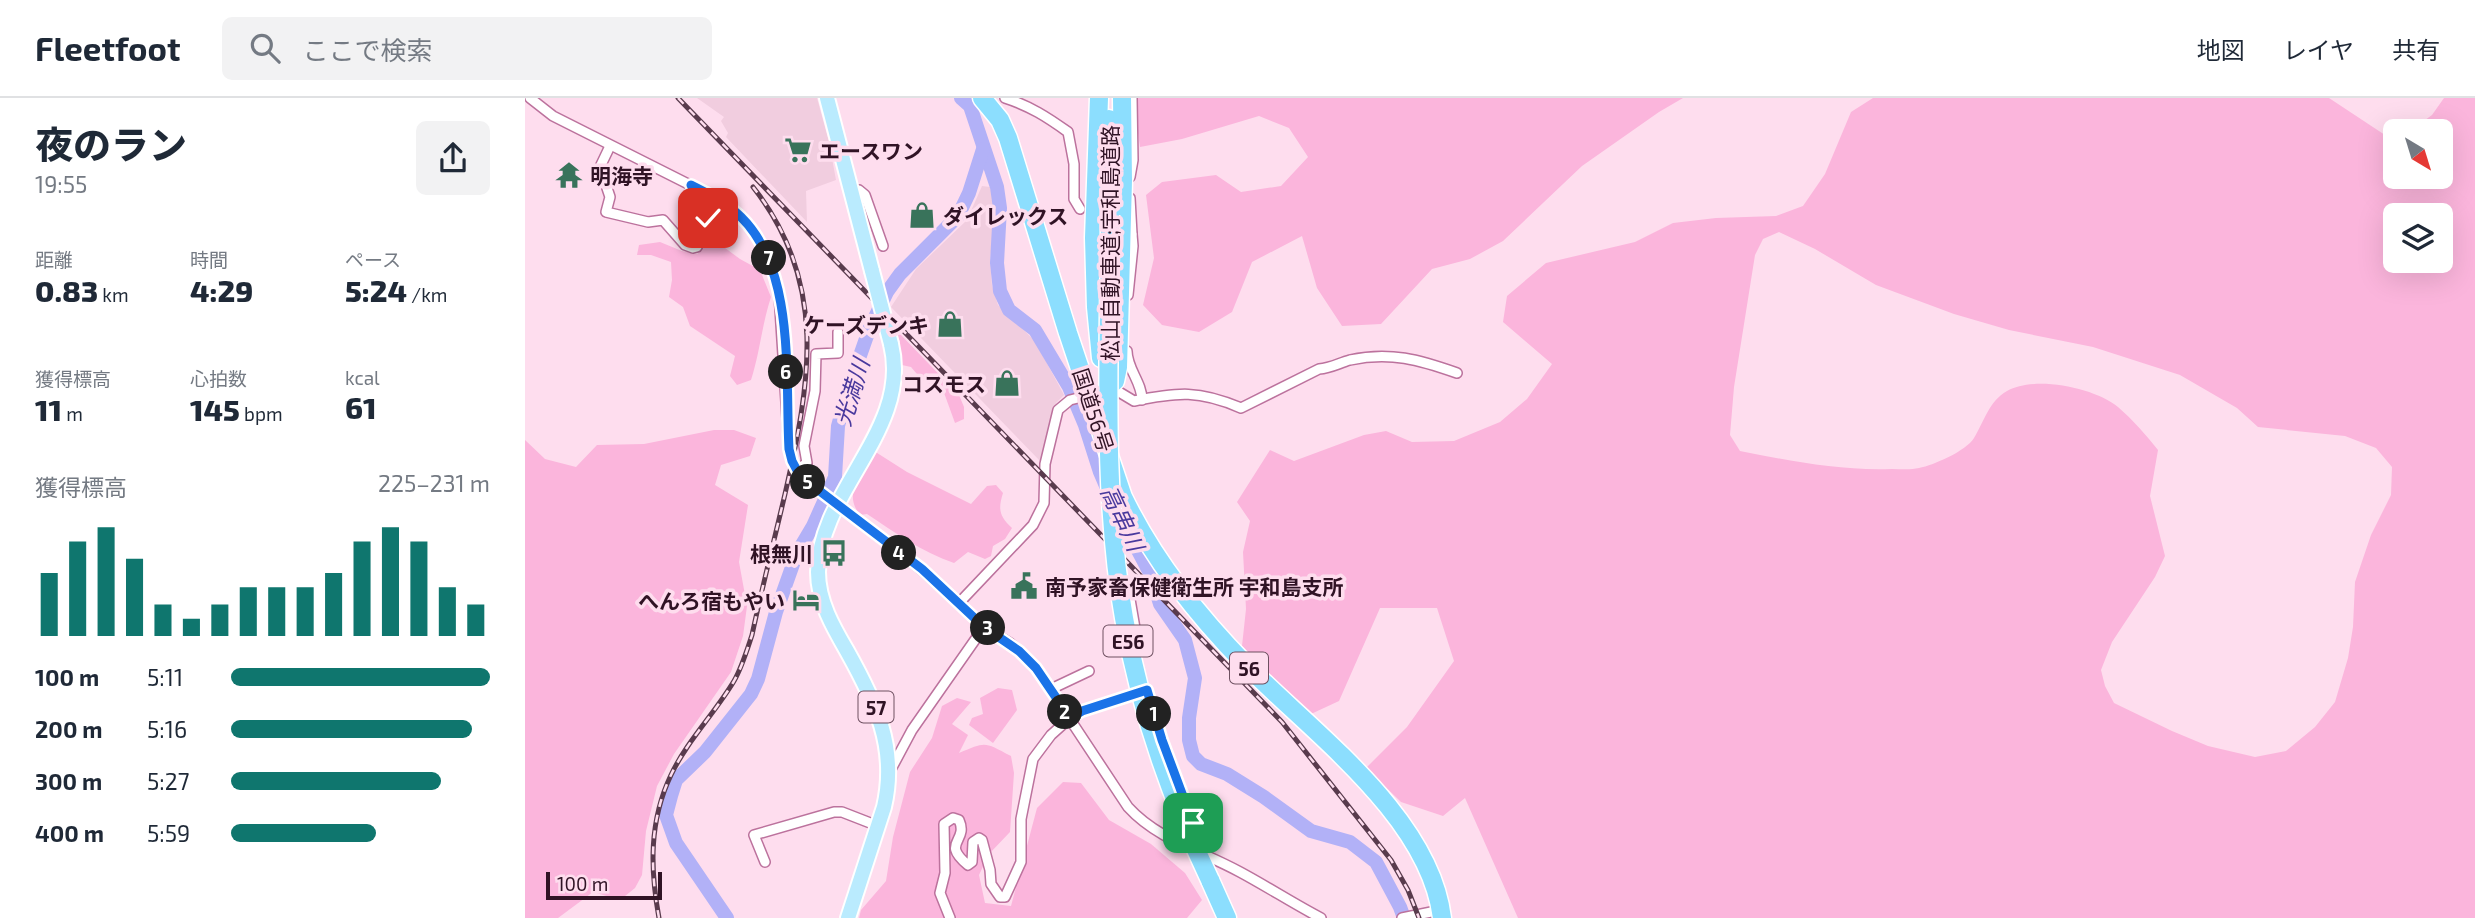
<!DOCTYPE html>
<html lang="ja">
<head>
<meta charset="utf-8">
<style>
	:root { --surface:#fff; --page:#f2f2f3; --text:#1f2937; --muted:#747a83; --line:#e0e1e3; --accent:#0f766e }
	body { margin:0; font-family:"Exo 2","Noto Sans JP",sans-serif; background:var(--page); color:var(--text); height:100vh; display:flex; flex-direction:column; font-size:26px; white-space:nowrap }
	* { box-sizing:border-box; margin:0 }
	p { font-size:23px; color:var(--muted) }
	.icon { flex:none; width:38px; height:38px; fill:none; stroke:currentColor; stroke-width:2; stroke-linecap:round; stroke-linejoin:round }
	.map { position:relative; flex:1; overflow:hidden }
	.details { display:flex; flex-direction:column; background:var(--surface); width:525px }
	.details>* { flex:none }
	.needle { width:46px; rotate:142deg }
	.controls { position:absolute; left:1858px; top:21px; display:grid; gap:14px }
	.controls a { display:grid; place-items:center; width:70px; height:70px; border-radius:10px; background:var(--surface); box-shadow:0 7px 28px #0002; font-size:35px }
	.scale { position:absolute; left:21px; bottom:18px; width:116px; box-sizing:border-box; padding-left:7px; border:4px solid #301325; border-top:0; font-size:19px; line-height:24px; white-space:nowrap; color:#301325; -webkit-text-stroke:5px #feddee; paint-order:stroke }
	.pin { position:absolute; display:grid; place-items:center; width:60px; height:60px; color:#fff; margin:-30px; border-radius:14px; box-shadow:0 4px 10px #0006 }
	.km { position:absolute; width:35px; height:35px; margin:-18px; border-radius:50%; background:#222; color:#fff; font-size:19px; line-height:35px; text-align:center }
	.round { display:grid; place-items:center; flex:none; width:74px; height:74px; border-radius:10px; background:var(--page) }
	.headline { display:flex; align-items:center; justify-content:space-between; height:119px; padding:0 35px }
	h1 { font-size:38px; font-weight:800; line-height:52px }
	.metrics { display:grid; grid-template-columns:repeat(3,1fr); gap:10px; height:119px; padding:7px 35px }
	.metrics div { display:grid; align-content:center }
	.metrics b { font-size:30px; font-weight:800 }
	.metrics small { font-size:19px; font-weight:400 }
	.metrics p { font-size:19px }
	.chart { height:196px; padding:14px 35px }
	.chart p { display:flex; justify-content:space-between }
	.chart svg { width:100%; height:126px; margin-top:7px; stroke:var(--accent); stroke-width:6 }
	ul { padding:0 35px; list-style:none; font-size:23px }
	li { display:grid; grid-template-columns:112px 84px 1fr; align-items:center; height:52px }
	li i { height:18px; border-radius:9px; background:var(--accent) }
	header { display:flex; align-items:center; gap:42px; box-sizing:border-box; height:98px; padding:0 35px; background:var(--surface); border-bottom:2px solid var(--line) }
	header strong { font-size:33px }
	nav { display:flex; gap:38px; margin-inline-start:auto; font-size:24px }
	.search { width:490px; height:63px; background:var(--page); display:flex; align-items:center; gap:18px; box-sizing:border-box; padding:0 24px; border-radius:10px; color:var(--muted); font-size:26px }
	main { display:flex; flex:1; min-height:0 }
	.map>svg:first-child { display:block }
	.built { fill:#f1cddf }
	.green { fill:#fbb5dc; fill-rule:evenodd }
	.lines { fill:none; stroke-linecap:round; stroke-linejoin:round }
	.river { stroke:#b2b1f7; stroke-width:14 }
	.street-casing { stroke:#bc729d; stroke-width:12 }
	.primary-casing { stroke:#fff; stroke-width:18 }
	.highway-casing { stroke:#fff; stroke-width:21 }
	.street { stroke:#fff; stroke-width:9 }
	.primary { stroke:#baebfe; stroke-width:14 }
	.highway { stroke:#8cdefe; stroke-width:18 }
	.rail-casing { stroke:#593b4d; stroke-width:5 }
	.rail { stroke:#feddee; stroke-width:2.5; stroke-dasharray:8; stroke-linecap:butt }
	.primary-bridge-casing { stroke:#fff; stroke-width:18; stroke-linecap:butt }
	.highway-bridge-casing { stroke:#fff; stroke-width:21; stroke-linecap:butt }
	.primary-bridge { stroke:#baebfe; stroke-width:14 }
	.highway-bridge { stroke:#8cdefe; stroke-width:18 }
	.route-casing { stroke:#fff; stroke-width:14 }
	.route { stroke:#1a73e8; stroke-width:9 }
	.labels { text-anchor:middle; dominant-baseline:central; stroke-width:7; stroke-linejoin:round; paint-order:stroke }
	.shield { fill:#feddee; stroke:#6e5061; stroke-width:2 }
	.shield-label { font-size:19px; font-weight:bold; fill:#301325 }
	.poi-label { font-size:21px; font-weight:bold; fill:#301325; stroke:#feddee; text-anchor:start }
	.street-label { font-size:21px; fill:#301325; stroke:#feddee }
	.water-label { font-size:23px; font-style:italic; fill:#49399d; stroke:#feddee }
</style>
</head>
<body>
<header>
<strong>Fleetfoot</strong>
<div class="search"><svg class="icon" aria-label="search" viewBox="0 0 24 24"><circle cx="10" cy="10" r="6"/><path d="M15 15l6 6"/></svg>ここで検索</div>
<nav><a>地図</a><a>レイヤ</a><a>共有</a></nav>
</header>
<main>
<section class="details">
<div class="headline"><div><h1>夜のラン</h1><p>19:55</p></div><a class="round"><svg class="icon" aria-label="share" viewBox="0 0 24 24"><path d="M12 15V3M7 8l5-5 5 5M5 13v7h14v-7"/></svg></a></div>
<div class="metrics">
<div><p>距離</p><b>0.83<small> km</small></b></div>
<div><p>時間</p><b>4:29</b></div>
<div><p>ペース</p><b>5:24<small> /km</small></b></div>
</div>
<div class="metrics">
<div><p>獲得標高</p><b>11<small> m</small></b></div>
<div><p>心拍数</p><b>145<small> bpm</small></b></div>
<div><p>kcal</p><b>61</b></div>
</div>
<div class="chart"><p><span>獲得標高</span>225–231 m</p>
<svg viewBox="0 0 160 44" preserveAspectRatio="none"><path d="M5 44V22M15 44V11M25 44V6M35 44V17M45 44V33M55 44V38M65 44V33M75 44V27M85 44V27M95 44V27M105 44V22M115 44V11M125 44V6M135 44V11M145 44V27M155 44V33"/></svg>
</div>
<ul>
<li><b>100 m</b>5:11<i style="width:100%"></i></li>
<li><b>200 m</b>5:16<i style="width:93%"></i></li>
<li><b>300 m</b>5:27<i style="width:81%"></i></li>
<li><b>400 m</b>5:59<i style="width:56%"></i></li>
</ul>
</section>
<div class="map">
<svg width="1950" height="820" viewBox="0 0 1950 820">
	<rect width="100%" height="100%" fill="#feddee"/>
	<g class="built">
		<polygon points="172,0 292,0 304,44 311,82 281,93 282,124 201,39 203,35 196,23 199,19"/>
		<polygon points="457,88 465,89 469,106 469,130 465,161 467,188 473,207 510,243 539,297 531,305 516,364 366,209 391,171 442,122"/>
	</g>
	<g class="green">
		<polygon points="608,0 1158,0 1134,14 1057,68 978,143 945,161 907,171 856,226 817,228 792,190 777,138 727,164 707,214 674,234 637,227 618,207 629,160 621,97 637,84 691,77 716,94 756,88 783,59 764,30 734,18 657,41 615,49"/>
		<path d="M1348 0H1804L1863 39 1871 38V79H1916V33H1885L1907 17 1919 0H1950V820H993L940 700 918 718 876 704 841 670 882 629 929 563 912 510H855L814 603 786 616 759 594 717 548 721 511 718 454 725 423 712 404 745 352 769 363 839 337 861 333 887 344 929 343 975 324 1002 301 1027 266 978 224 982 198 1021 165 1110 144 1148 125 1191 120 1251 118 1278 108 1300 76 1326 14ZM1871 117H1916V163H1871ZM1254 134 1290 151 1351 187 1429 216 1484 232 1568 249 1655 277 1712 310 1733 329 1820 338 1851 350 1867 369 1866 397 1846 437 1830 484 1828 529 1823 560 1810 604 1790 629 1761 653 1730 659 1683 648 1647 633 1589 605 1580 588 1576 572 1587 544 1630 479 1640 458 1625 398 1633 352C1621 337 1608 322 1593 309 1570 290 1510 277 1482 293 1464 303 1459 324 1449 340 1441 353 1409 367 1394 370 1386 372 1376 371 1367 371 1316 373 1266 363 1215 353L1205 337 1209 289 1230 157 1238 141Z"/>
		<path d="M135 144 157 153 172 156 184 145 196 147 215 161 235 172 246 199C237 226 235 254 226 282L212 287 205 278 210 258 165 228 158 209 144 199 147 182 146 164 126 157H112L114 147Z"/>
		<polygon points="370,235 376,237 434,297 439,309 439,321 430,325 418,292 397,282 386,269 377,267"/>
		<polygon points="189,332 209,332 231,340 225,358 196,367 190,387 223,407 214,464 222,508 218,538 206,574 149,656 132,688 121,733 117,777 110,790 95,802 68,794 33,820 0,820 0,342 20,361 51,369 72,347 119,346"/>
		<path d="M349 353 382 374 446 406 462 388 471 387 478 395C473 411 474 418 487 430L480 441 468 448 466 458 460 461 443 454 429 465C397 454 369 434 342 416L335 417C317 395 337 374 349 353Z"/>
		<polygon points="473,590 487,592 492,612 468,645 444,627 447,620 458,616 455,600"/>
		<path d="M432 600 446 604 427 626 443 637 434 655C462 643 459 644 486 658L489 675 485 734 464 756 454 777 460 805 486 808 512 710 538 684 556 685 584 722 626 746 660 775 677 802 662 820H334L336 812 361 783 368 739 385 674 407 640 417 608Z"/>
	</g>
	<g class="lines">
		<g class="river">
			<polyline points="436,0 445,8 472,89 475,110 472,165 475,193 484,212 510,232 544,289 560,327 575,374 591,411 626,477 635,506 660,542 670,580 664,620 664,642 668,658 676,666 702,676 739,699 786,733 825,744 851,764 875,809 879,820"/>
			<polyline points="202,820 151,745 141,717 146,698 151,682 180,654 226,596 233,581 251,514 272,455 288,428 310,379 313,328 323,292 344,232 362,194 375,176 433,118 444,95 458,51"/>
		</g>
		<defs>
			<g id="street">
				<path d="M5 0 28 18 191 100 217 119 233 140 244 160 254 195 264 351 267 363 275 378 397 472 459 529 485 545 511 570 603 709C633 742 677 753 715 774 743 789 769 806 796 820"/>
				<path d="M480 0C505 8 522 19 543 34L549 66V101L555 111"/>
				<polyline points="85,48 75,69 85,99 81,114 123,124 138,122 160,147 168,150 172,149 183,120 167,89"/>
				<polyline points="605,79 608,62 607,0"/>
				<polyline points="326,92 334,92 340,97 358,148"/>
				<polyline points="605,100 607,136"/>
				<polyline points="603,197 608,148 607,136 604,135"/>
				<path d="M602 253C602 271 617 284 617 302"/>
				<path d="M584 288 609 303C653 294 674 292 716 310L794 271C806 270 814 265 825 262 865 253 895 262 932 275"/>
				<polyline points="271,372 282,365 279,348 290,293 291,256 313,255 313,234"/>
				<polyline points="602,484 611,536"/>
				<polyline points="434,505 508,427 519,405 520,366 533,312 545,302 565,297"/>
				<polyline points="526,591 564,573"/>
				<polyline points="364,675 387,632 459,529"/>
				<polyline points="240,764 229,737 309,714 317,714 353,728"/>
				<path d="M425 820 415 795 420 775 419 726 428 720 434 722C444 744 415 744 443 767L447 764 448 744 454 740 457 742 465 772 466 786 475 799H480L496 764V721L508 661 526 637 545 620 557 613 617 594"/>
				<polyline points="877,820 916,812"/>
			</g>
			<g id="primary">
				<polyline points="302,0 347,173"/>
				<path d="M323 820 359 709C373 650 350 603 322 553 308 529 293 503 293 474 294 392 387 331 366 246"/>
			</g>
			<g id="highway">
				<path d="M457 0 475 22 483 40 543 235 598 399C628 461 673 518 721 567 788 635 905 719 917 820"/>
				<polyline points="574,0 569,140 571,209 576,260"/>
				<polyline points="584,21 585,117"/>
				<polyline points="581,291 590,283 593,269 598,82 597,0"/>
				<polyline points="685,782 702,820"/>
			</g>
		</defs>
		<use href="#street" class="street-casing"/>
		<use href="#primary" class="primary-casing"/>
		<use href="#highway" class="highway-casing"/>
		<use href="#street" class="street"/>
		<use href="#primary" class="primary"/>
		<use href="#highway" class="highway"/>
		<defs>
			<g id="rail">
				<polyline points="153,0 757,624 866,762 883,792 894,820"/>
				<path d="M134 820C125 771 124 723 146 677 162 643 190 615 209 583 217 569 222 552 227 537 237 490 249 443 260 396 285 286 304 185 228 89"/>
			</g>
		</defs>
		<use href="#rail" class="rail-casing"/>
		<use href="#rail" class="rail"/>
		<defs>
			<polyline id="primary-bridge" points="347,173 366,246"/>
			<path id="highway-bridge" d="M585 117C585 248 576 391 599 520 615 612 645 698 685 782"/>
		</defs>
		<use href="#primary-bridge" class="primary-bridge-casing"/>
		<use href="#highway-bridge" class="highway-bridge-casing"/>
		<use href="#primary-bridge" class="primary-bridge"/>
		<use href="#highway-bridge" class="highway-bridge"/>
	</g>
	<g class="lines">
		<defs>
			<path id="route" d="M183 120 166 87C184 96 202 105 216 119 271 173 260 280 264 351L267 363 275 378 397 471 459 529 494 553 511 570 545 620 557 613 622 592 637 642 668 725"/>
		</defs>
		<use href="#route" class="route-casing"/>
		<use href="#route" class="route"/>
	</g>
	<defs>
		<symbol id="supermarket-bare" viewBox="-9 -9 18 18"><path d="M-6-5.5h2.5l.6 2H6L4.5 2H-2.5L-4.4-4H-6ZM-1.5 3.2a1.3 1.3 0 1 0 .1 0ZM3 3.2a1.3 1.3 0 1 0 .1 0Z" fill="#39735b" stroke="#feddee" stroke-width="2.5" paint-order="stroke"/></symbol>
		<symbol id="temple-bare" viewBox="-9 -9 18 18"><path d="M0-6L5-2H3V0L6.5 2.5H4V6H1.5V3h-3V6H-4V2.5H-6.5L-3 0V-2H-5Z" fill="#39735b" stroke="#feddee" stroke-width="2.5" paint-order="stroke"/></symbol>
		<symbol id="shop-bare" viewBox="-9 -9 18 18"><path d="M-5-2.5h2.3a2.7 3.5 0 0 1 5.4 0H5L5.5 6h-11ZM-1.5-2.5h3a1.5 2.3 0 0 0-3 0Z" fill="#39735b" stroke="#feddee" stroke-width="2.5" paint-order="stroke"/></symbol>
		<symbol id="bus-bare" viewBox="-9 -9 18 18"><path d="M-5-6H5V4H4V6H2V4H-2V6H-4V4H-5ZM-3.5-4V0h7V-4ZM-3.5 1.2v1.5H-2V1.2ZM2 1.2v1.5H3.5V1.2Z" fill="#39735b" stroke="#feddee" stroke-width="2.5" paint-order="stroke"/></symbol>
		<symbol id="civic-bare" viewBox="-9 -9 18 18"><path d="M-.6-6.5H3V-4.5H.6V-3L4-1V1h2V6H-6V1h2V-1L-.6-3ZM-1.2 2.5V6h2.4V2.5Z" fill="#39735b" stroke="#feddee" stroke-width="2.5" paint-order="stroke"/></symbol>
		<symbol id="hotel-bare" viewBox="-9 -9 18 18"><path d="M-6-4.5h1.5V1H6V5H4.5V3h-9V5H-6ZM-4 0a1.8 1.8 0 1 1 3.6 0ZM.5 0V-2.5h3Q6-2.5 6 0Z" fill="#39735b" stroke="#feddee" stroke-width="2.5" paint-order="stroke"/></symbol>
	</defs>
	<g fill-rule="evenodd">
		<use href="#supermarket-bare" x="254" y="33" width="38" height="38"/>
		<use href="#temple-bare" x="25" y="58" width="38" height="38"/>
		<use href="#shop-bare" x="378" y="98" width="38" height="38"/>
		<use href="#shop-bare" x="406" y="207" width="38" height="38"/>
		<use href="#shop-bare" x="463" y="266" width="38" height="38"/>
		<use href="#bus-bare" x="290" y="436" width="38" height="38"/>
		<use href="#civic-bare" x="480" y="469" width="38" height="38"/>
		<use href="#hotel-bare" x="262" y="483" width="38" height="38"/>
	</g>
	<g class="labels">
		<g class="shield">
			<rect x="578.5" y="527.5" width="49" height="31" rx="5"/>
			<rect x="705" y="554.5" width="38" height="31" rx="5"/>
			<rect x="333.5" y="593.5" width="35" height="31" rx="5"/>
		</g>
		<g class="shield-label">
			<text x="603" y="543">E56</text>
			<text x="724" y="570">56</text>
			<text x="351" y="609">57</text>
		</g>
		<g class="poi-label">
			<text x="294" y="52">エースワン</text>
			<text x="65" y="77">明海寺</text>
			<text x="418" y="117">ダイレックス</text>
			<text x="404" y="226" text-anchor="end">ケーズデンキ</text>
			<text x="461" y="285" text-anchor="end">コスモス</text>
			<text x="288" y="455" text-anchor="end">根無川</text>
			<text x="520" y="488">南予家畜保健衛生所 宇和島支所</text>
			<text x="260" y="502" text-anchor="end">へんろ宿もやい</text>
		</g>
		<g class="street-label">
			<text transform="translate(584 145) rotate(-90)">松山自動車道;宇和島道路</text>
			<text transform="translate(569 312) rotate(72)">国道56号</text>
		</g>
		<g class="water-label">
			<text transform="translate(326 294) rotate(-73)">光満川</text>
			<text transform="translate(598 420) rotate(65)">高串川</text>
		</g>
	</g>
</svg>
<div class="controls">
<a><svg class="needle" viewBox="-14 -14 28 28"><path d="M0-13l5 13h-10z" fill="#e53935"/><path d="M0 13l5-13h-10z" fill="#747a83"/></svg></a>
<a><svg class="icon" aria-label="layers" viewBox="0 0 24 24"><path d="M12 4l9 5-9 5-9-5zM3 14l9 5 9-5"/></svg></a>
</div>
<div class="scale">100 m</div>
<div class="pin" style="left:668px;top:725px;background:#1e9e55"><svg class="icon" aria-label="arrive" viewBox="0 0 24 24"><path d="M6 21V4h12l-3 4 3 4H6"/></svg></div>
<div class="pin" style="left:183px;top:120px;background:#d93025"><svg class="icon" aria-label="check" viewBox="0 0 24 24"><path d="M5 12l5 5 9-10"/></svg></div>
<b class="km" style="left:629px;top:616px">1</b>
<b class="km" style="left:540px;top:614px">2</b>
<b class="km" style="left:463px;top:530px">3</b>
<b class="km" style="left:374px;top:455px">4</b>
<b class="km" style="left:283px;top:384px">5</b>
<b class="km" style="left:261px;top:274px">6</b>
<b class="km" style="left:244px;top:160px">7</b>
</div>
</main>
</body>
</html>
